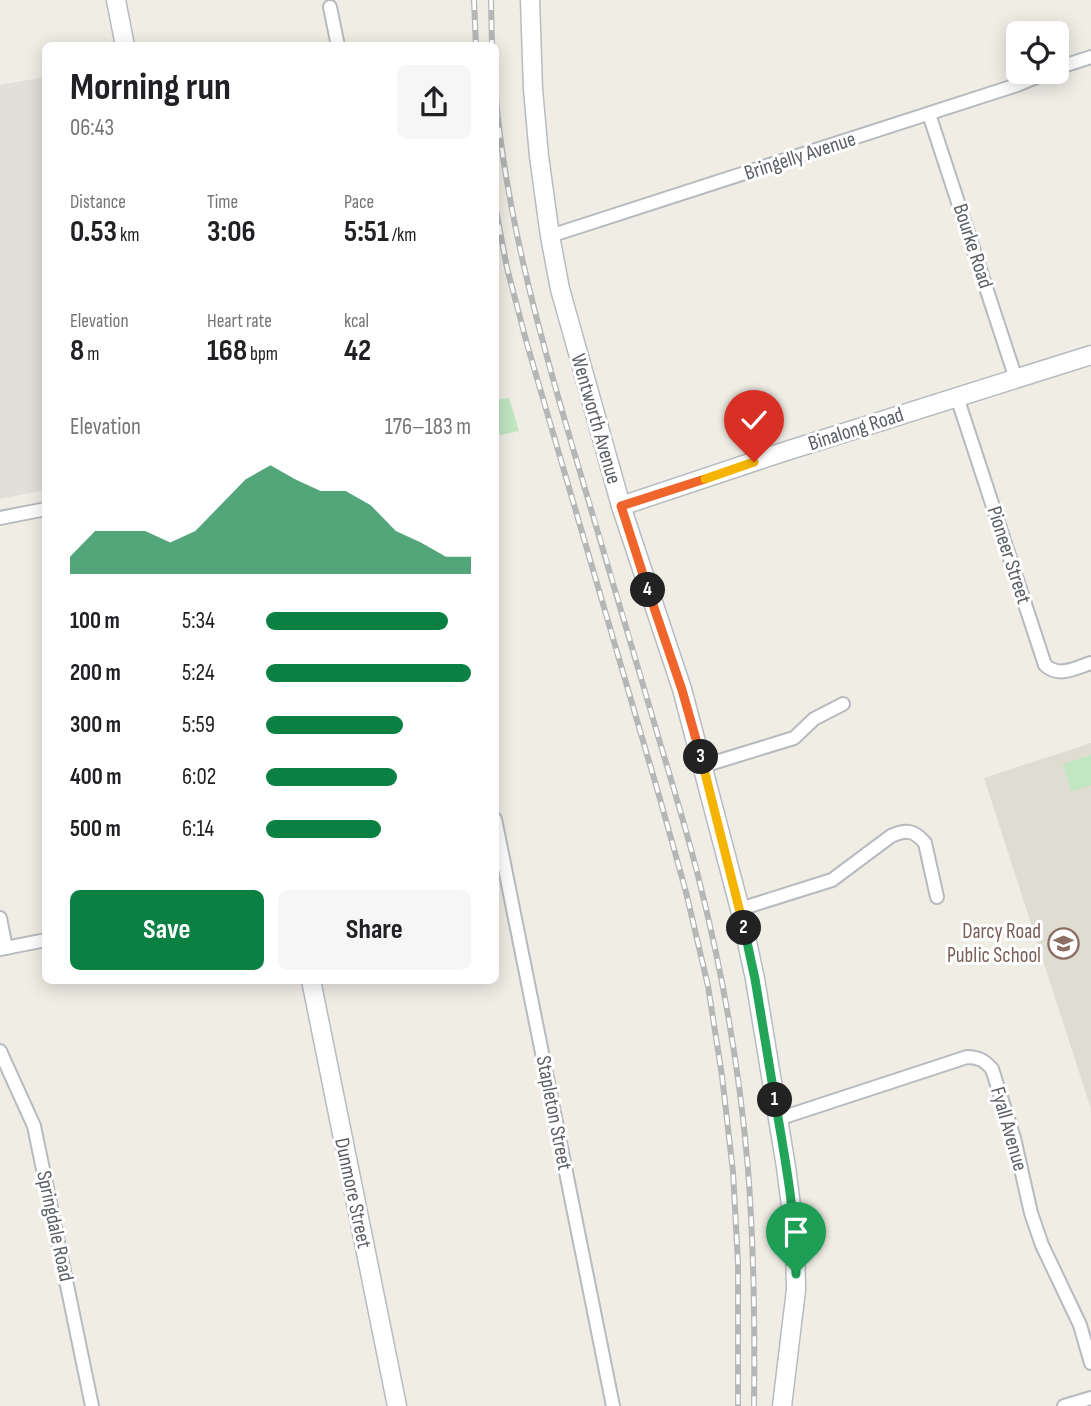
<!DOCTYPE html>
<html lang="en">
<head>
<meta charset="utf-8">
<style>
	:root { --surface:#fff; --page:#f6f6f6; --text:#202124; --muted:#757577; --accent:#0b8043 }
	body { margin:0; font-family:"Sofia Sans Condensed",sans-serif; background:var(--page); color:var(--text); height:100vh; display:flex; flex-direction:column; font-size:26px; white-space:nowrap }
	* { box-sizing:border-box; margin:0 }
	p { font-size:23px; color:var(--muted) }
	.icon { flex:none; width:38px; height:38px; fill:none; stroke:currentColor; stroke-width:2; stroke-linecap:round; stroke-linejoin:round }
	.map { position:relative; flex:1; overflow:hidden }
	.details { position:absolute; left:42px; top:42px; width:457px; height:942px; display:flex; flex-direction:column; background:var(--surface); border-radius:10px; box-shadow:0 4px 18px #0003 }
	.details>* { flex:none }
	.controls { position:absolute; left:1006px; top:21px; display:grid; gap:14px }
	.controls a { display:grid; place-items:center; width:63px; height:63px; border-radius:10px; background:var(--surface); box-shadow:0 4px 18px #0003; font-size:35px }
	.pin { position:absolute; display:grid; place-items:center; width:60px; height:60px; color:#fff; margin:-72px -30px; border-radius:50% 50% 50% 0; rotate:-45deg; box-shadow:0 0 7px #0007 }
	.pin .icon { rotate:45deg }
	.km { position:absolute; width:35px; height:35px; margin:-18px; border-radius:50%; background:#222; color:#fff; font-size:19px; line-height:35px; text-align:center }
	.round { display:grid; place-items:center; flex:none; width:74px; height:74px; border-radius:10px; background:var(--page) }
	.summary { display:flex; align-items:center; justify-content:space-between; height:119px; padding:0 28px }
	h1 { font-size:38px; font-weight:700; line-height:52px }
	.stats { display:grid; grid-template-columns:repeat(3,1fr); gap:10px; height:119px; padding:7px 28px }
	.stats div { display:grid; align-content:center }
	.stats b { font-size:30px; font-weight:700 }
	.stats small { font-size:19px; font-weight:400 }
	.stats p { font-size:19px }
	.chart { height:196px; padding:14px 28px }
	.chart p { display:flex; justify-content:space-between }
	.chart svg { width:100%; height:126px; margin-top:7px; fill:var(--accent); opacity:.7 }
	.action { display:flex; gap:14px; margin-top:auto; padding:14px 28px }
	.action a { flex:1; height:80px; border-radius:10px; background:var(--accent); color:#fff; font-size:28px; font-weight:700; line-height:80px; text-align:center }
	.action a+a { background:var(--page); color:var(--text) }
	ul { padding:0 28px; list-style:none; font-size:23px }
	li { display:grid; grid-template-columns:112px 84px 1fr; align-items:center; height:52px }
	li i { height:18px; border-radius:9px; background:var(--accent) }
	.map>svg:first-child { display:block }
	.industrial { fill:#e0dfd9 }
	.education { fill:#dfdcd2 }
	.green { fill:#c0e7c2 }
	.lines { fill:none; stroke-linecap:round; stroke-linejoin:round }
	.street-casing { stroke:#b7babe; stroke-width:16 }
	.secondary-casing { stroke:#b8bbc0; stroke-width:21 }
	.street { stroke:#fff; stroke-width:12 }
	.secondary { stroke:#fff; stroke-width:18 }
	.rail-casing { stroke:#b5b6b6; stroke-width:6 }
	.rail { stroke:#fff; stroke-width:3.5; stroke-dasharray:10; stroke-linecap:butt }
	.split-1-casing { stroke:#fff; stroke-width:14 }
	.split-2-casing { stroke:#fff; stroke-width:14 }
	.split-3-casing { stroke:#fff; stroke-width:14 }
	.split-4-casing { stroke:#fff; stroke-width:14 }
	.split-5-casing { stroke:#fff; stroke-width:14 }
	.split-6-casing { stroke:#fff; stroke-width:14 }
	.split-1 { stroke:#22a559; stroke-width:9 }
	.split-2 { stroke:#22a559; stroke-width:9 }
	.split-3 { stroke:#f5b400; stroke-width:9 }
	.split-4 { stroke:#f0652b; stroke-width:9 }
	.split-5 { stroke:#f0652b; stroke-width:9 }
	.split-6 { stroke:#f5b400; stroke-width:9 }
	.labels { text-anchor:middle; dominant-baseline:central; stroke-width:6; stroke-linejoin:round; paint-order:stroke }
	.street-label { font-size:21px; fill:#5c6065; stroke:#fff }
	.education-label { font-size:21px; fill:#785e54; stroke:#fff; text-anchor:end }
</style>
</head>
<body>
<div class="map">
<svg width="1091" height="1406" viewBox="0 0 1091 1406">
	<rect width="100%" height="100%" fill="#efede4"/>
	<polygon class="industrial" points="45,77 45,490 0,499 0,85"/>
	<polygon class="education" points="1091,743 1091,1109 984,778"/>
	<g class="green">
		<polygon points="509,398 519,431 495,436 495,400"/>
		<polygon points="1091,755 1091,785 1071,791 1063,764"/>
	</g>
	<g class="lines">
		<defs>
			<g id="street">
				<polyline points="330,7 338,46"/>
				<polyline points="1057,68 1091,57"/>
				<polyline points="929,114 1016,379"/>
				<polyline points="550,236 1017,85 1048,72"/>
				<path d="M957 397 1045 665C1059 678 1075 668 1091 663"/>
				<polyline points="0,518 46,509"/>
				<polyline points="703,766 794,738 814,719 843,704"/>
				<polyline points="495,819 613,1406"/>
				<path d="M740 909 832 880 891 836C906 829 914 830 925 843L937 897"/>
				<polyline points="0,918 6,948"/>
				<polyline points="0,949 46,940"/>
				<polyline points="0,1051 34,1126 92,1406"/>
				<path d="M778 1119 967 1057C979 1057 985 1061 992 1069L1014 1138 1031 1213 1042 1245 1080 1325 1091 1363"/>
				<polyline points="1064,1406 1091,1398"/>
			</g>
			<g id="secondary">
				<polyline points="116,0 125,46"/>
				<polyline points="530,0 533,89 539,156 550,236 560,289 621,506 682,689 740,909 755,979 786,1167 795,1237 796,1290 782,1406"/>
				<polyline points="621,506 780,453 1091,355"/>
				<polyline points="311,980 397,1406"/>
			</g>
		</defs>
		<use href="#street" class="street-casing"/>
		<use href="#secondary" class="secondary-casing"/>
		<use href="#street" class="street"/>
		<use href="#secondary" class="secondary"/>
		<defs>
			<g id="rail">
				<polyline points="474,0 476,46"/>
				<polyline points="491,0 492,46"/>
				<path d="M495 88C505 210 538 329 572 445 599 534 625 623 651 712 668 771 687 829 701 888 724 980 740 1074 748 1169 754 1248 755 1327 754 1406"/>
				<polyline points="495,205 507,268 527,344 660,799 686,892 708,986 722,1076 733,1172 738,1263 738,1406"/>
			</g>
		</defs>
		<use href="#rail" class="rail-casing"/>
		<use href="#rail" class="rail"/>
	</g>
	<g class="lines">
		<defs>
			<path id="split-1" d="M775 1100C785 1158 796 1216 796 1274"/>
			<polyline id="split-2" points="744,928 755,979 775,1100"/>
			<polyline id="split-3" points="701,757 744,928"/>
			<polyline id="split-4" points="648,590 682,690 701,757"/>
			<polyline id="split-5" points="648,590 621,506 705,479"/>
			<polyline id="split-6" points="705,479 754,462"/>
		</defs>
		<use href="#split-1" class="split-1-casing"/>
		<use href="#split-2" class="split-2-casing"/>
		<use href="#split-3" class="split-3-casing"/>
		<use href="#split-4" class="split-4-casing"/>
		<use href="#split-5" class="split-5-casing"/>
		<use href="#split-6" class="split-6-casing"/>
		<use href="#split-1" class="split-1"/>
		<use href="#split-2" class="split-2"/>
		<use href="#split-3" class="split-3"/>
		<use href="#split-4" class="split-4"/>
		<use href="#split-5" class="split-5"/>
		<use href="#split-6" class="split-6"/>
	</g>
	<defs>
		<symbol id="school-ring" viewBox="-11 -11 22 22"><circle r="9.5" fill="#fff" stroke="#8d6e63" stroke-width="1.5"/><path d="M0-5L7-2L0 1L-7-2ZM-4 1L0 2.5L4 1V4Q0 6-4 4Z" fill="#8d6e63"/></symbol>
	</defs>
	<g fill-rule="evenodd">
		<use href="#school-ring" x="1046" y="926" width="35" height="35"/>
	</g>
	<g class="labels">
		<g class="street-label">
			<text transform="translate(800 156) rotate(-18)">Bringelly Avenue</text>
			<text transform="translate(973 246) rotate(72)">Bourke Road</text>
			<text transform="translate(596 419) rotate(74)">Wentworth Avenue</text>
			<text transform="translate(856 429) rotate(-18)">Binalong Road</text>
			<text transform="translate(1009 555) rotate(72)">Pioneer Street</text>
			<text transform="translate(554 1113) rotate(79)">Stapleton Street</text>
			<text transform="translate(1009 1129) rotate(74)">Fyall Avenue</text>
			<text transform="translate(353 1193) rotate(78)">Dunmore Street</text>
			<text transform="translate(55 1226) rotate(78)">Springdale Road</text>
		</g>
		<g class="education-label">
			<text x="1041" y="931">Darcy Road<tspan x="1041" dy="24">Public School</tspan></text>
		</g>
	</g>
</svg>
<div class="controls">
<a><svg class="icon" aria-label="locate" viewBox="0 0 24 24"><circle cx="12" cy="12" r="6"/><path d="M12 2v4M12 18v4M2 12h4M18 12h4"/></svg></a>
</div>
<div class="pin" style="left:796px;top:1274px;background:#1e9e55"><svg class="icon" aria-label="arrive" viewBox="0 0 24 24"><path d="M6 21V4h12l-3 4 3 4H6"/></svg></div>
<div class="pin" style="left:754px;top:462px;background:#d93025"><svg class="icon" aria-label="check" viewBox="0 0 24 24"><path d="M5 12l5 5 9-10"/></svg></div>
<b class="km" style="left:775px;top:1100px">1</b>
<b class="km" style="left:744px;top:928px">2</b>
<b class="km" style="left:701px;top:757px">3</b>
<b class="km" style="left:648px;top:590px">4</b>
<section class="details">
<div class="summary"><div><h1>Morning run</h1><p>06:43</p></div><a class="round"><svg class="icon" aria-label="share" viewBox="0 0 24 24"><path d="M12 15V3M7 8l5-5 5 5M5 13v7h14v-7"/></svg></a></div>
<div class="stats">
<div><p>Distance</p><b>0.53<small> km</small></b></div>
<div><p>Time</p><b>3:06</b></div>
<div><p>Pace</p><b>5:51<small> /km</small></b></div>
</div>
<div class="stats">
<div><p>Elevation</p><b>8<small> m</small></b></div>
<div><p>Heart rate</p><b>168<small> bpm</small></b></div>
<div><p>kcal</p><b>42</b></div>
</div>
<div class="chart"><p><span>Elevation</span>176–183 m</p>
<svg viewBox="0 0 160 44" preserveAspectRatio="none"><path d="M0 44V38L10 29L20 29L30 29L40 33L50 29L60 20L70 11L80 6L90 11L100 15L110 15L120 20L130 29L140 33L150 38L160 38V44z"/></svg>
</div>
<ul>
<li><b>100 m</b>5:34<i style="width:89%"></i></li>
<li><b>200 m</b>5:24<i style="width:100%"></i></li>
<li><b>300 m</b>5:59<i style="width:67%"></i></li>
<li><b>400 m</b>6:02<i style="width:64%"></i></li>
<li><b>500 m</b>6:14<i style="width:56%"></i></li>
</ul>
<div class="action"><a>Save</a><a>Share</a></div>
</section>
</div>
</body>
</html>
